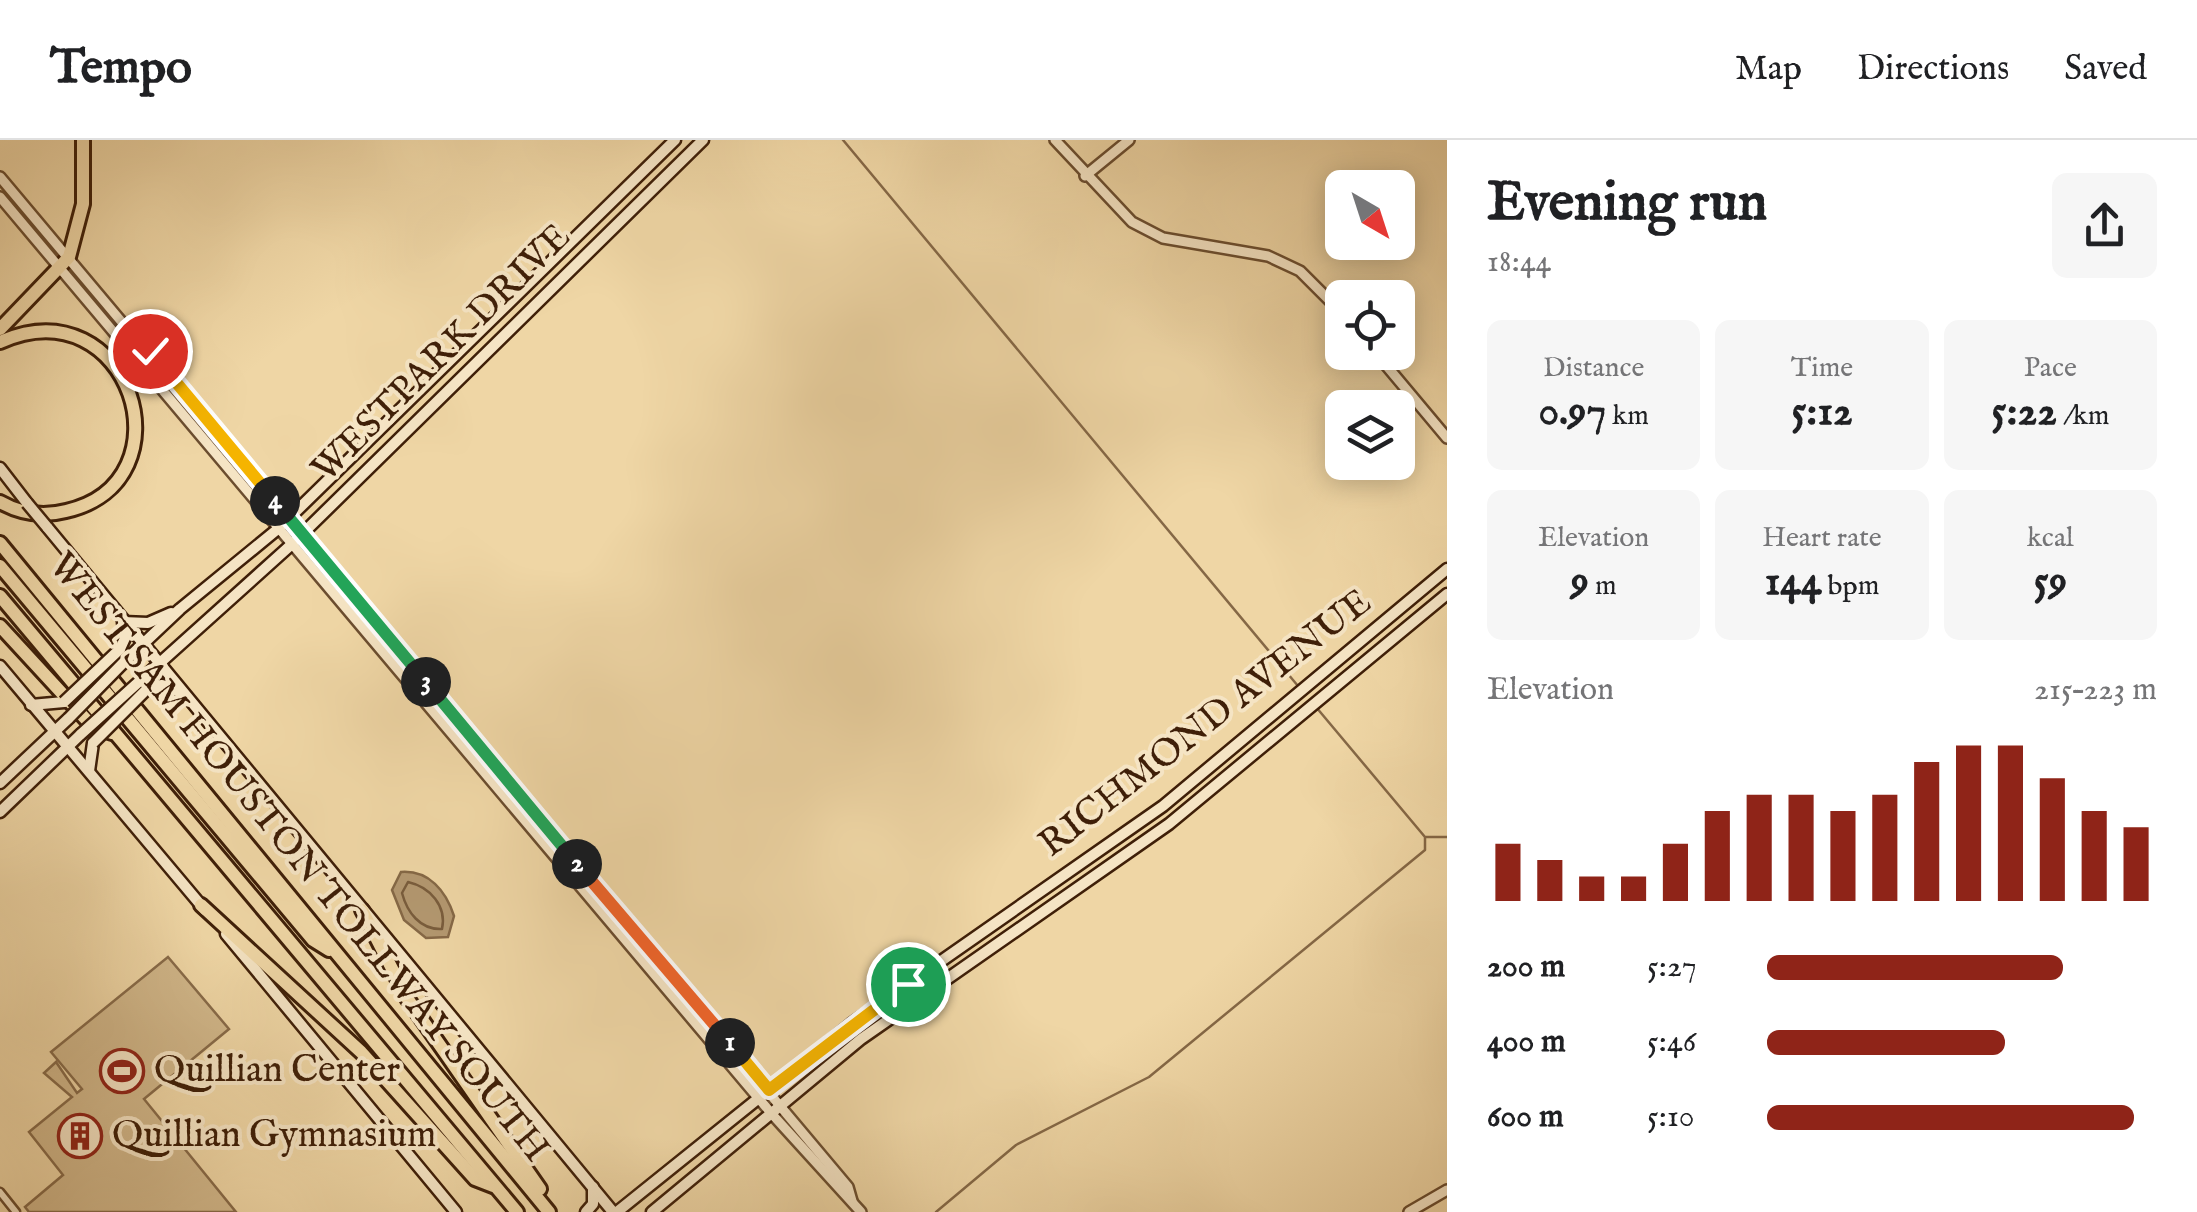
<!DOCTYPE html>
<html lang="en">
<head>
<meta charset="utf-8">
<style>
	:root { --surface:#fff; --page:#f6f6f6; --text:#202124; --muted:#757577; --line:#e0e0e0; --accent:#8f2418 }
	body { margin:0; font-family:"IM FELL English",serif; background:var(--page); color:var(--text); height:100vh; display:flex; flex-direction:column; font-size:38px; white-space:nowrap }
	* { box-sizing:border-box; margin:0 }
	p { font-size:32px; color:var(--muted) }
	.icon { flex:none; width:55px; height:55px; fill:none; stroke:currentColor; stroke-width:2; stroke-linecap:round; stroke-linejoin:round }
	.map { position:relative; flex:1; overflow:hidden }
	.sheet { display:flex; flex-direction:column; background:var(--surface); width:750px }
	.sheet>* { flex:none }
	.needle { width:65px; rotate:141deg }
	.fabs { position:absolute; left:1325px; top:30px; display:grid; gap:20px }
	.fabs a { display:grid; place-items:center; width:90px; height:90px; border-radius:15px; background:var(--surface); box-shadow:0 5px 25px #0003; font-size:50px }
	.pin { position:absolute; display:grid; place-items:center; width:85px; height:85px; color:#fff; margin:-42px; border:5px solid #fff; border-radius:50%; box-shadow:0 2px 10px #0007 }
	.km { position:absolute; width:50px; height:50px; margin:-25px; border-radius:50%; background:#222; color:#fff; font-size:28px; line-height:50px; text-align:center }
	.round { display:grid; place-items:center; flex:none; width:105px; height:105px; border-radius:15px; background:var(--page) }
	.head { display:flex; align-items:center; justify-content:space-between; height:170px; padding:0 40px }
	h1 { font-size:55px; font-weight:700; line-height:75px }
	.figures { display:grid; grid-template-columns:repeat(3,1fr); gap:15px; height:170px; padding:10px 40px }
	.figures div { display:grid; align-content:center; border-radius:15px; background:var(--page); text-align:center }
	.figures b { font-size:42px; font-weight:700 }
	.figures small { font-size:28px; font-weight:400 }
	.figures p { font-size:28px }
	.chart { height:280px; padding:20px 40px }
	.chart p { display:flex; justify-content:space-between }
	.chart svg { width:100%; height:180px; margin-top:10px; stroke:var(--accent); stroke-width:6 }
	ul { padding:0 40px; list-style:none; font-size:32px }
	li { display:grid; grid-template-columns:160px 120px 1fr; align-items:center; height:75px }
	li i { height:25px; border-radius:12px; background:var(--accent) }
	header { display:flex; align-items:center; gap:60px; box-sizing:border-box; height:140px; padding:0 50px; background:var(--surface); border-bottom:2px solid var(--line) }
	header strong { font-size:48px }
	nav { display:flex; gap:55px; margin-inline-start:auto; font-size:35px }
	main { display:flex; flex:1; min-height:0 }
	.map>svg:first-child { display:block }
	.green { fill:#d1b78a; stroke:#886b49; stroke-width:2.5 }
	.water { fill:#b39870; stroke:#856846; stroke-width:2.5 }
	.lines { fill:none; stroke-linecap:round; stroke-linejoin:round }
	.shore { stroke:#795c3c; stroke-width:2.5 }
	.stream { stroke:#856846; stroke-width:2.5 }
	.minor-casing { stroke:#6b4d2f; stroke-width:11 }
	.tertiary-casing { stroke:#6b4d2f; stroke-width:14 }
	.secondary-casing { stroke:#3f1f08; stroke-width:15 }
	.motorway-casing { stroke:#3f1f08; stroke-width:18 }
	.minor { stroke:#f5e4c4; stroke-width:6 }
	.tertiary { stroke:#f5e4c4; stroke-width:9 }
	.secondary { stroke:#f5e4c4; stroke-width:10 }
	.motorway { stroke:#efd6a5; stroke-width:12 }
	.secondary-bridge-casing { stroke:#3f1f08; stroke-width:15; stroke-linecap:butt }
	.secondary-bridge { stroke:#f5e4c4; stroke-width:10 }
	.split-1-casing { stroke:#fff; stroke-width:20 }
	.split-2-casing { stroke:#fff; stroke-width:20 }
	.split-3-casing { stroke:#fff; stroke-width:20 }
	.split-4-casing { stroke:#fff; stroke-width:20 }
	.split-5-casing { stroke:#fff; stroke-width:20 }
	.split-1 { stroke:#f5b400; stroke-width:12 }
	.split-2 { stroke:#f0652b; stroke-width:12 }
	.split-3 { stroke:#22a559; stroke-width:12 }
	.split-4 { stroke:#22a559; stroke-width:12 }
	.split-5 { stroke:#f5b400; stroke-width:12 }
	.labels { text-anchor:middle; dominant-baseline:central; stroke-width:8; stroke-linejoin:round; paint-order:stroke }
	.street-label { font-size:38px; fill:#3f1f08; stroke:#f5e4c4 }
	.poi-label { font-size:38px; fill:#3f1f08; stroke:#f5e4c4; text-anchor:start }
</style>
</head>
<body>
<header>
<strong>Tempo</strong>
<nav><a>Map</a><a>Directions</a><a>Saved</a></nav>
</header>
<main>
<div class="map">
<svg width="1447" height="1072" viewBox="0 0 1447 1072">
	<rect width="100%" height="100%" fill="#efd6a5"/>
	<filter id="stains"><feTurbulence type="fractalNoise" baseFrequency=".002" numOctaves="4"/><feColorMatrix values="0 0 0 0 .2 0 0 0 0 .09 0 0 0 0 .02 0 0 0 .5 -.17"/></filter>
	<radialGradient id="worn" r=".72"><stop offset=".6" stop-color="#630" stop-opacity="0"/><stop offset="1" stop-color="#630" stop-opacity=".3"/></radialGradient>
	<polygon class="green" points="168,817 229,889 144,959 236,1072 29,1072 25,1067 63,1035 29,992 72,957 44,933 56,922 77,953 82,949 51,912"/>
	<path class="water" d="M401 732C429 730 446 751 454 776L448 797 426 798 404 780 392 750Z"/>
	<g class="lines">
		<path class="shore" d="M408 742C430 747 447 766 442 789 420 790 407 772 402 753Z"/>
		<g class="stream">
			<polyline points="843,0 1298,546"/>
			<polyline points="1426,697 1447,697"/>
			<polyline points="936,1072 1016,1005 1149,937 1425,710 1425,697 1316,567"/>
		</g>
		<defs>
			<polyline id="minor" points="0,1052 16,1072"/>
			<g id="tertiary">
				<polyline points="1055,0 1132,82 1163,98 1268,116 1300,131 1342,173"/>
				<polyline points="1085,36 1129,0"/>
				<polyline points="0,37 848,1047 852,1061"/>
				<polyline points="0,57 771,973 861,1072"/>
				<polyline points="1375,212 1447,298"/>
				<polyline points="1409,1072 1447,1050"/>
			</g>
			<g id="secondary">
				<polyline points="0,328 27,363"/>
				<polyline points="47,387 613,1072"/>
				<polyline points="120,509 125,498 123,482 148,483 171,473"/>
				<polyline points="126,520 180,469 279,388 675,0"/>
				<polyline points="0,526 205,770"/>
				<polyline points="142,539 292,404 703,0"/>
				<polyline points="149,547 162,545 181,552"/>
				<polyline points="31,565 64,562"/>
				<polyline points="89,631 93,603"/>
				<polyline points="0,643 69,578"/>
				<polyline points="0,672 81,594"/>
				<polyline points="226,794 456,1072"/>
				<polyline points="586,1072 593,1064 593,1047"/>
				<polyline points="617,1072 851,884 1163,666 1447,429"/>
				<polyline points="652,1072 861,899 1169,684 1447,454"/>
			</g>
			<g id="motorway">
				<polyline points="0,189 69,117 83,64 83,0"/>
				<path d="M0 202C130 144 193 342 66 371 43 377 21 374 0 362"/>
				<polyline points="0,403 549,1072"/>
				<polyline points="0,426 313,800 329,810"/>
				<polyline points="0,456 517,1072"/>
				<polyline points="0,486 93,587 112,593"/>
				<polyline points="201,765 361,912 475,1039 493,1046"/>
				<polyline points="362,770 407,858 540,1049"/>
			</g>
		</defs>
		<use href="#minor" class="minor-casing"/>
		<use href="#tertiary" class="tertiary-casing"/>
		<use href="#secondary" class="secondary-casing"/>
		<use href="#motorway" class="motorway-casing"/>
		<use href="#minor" class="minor"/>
		<use href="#tertiary" class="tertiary"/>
		<use href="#secondary" class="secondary"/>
		<use href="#motorway" class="motorway"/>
		<defs>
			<g id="secondary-bridge">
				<polyline points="27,363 47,387"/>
				<polyline points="64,562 120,509"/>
				<polyline points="69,578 126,520"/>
				<polyline points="81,594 142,539"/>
				<polyline points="93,603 149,547"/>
			</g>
		</defs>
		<use href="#secondary-bridge" class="secondary-bridge-casing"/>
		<use href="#secondary-bridge" class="secondary-bridge"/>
	</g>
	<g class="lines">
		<defs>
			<polyline id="split-1" points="730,903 769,950 908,844"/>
			<polyline id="split-2" points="577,724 730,903"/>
			<polyline id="split-3" points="426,542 577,724"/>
			<polyline id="split-4" points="275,361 426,542"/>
			<polyline id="split-5" points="150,211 275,361"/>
		</defs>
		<use href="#split-1" class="split-1-casing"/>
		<use href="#split-2" class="split-2-casing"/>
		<use href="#split-3" class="split-3-casing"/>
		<use href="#split-4" class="split-4-casing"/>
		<use href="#split-5" class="split-5-casing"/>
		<use href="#split-1" class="split-1"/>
		<use href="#split-2" class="split-2"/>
		<use href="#split-3" class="split-3"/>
		<use href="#split-4" class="split-4"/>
		<use href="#split-5" class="split-5"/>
	</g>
	<defs>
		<symbol id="stadium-ring" viewBox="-11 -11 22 22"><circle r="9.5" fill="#f5e4c4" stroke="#8f2418" stroke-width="1.5"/><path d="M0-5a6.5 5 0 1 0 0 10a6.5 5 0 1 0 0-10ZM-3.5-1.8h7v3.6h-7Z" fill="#8f2418"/></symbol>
		<symbol id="building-ring" viewBox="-11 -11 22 22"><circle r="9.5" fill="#f5e4c4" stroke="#8f2418" stroke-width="1.5"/><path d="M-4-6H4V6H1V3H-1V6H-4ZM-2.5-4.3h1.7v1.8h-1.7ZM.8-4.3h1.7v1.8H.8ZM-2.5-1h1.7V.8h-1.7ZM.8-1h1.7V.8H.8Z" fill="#8f2418"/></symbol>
	</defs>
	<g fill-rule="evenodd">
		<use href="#stadium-ring" x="97" y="906" width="50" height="50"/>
		<use href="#building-ring" x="55" y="971" width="50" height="50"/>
	</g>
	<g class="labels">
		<g class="street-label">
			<text transform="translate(442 214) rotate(-45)">WESTPARK DRIVE</text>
			<text transform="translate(1206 584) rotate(-38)">RICHMOND AVENUE</text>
			<text transform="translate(298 718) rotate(51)">WEST SAM HOUSTON TOLLWAY SOUTH</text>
		</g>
		<g class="poi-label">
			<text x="154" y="931">Quillian Center</text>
			<text x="112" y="996">Quillian Gymnasium</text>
		</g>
	</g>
	<rect width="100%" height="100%" filter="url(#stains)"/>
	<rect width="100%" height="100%" fill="url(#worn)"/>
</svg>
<div class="fabs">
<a><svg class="needle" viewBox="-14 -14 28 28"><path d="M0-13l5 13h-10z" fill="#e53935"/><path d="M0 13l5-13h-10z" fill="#757577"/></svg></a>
<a><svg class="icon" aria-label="locate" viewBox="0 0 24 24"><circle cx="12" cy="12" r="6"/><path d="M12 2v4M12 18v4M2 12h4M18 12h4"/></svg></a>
<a><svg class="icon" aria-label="layers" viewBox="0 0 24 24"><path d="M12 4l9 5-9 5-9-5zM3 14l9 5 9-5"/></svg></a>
</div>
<div class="pin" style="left:908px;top:844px;background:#1e9e55"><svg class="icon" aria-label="arrive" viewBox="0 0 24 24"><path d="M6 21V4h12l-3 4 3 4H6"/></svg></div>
<div class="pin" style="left:150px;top:211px;background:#d93025"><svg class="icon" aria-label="check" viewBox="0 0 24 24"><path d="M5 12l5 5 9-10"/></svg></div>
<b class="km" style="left:730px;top:903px">1</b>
<b class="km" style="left:577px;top:724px">2</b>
<b class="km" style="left:426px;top:542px">3</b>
<b class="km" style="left:275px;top:361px">4</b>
</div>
<section class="sheet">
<div class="head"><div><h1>Evening run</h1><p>18:44</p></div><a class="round"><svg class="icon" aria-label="share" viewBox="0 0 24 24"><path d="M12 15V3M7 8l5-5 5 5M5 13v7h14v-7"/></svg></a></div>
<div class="figures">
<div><p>Distance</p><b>0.97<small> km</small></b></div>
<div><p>Time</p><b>5:12</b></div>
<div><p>Pace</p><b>5:22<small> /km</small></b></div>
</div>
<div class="figures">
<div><p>Elevation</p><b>9<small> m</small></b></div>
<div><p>Heart rate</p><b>144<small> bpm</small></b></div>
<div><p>kcal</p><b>59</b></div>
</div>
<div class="chart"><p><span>Elevation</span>215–223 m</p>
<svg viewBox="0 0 160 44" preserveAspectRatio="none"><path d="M5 44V30M15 44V34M25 44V38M35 44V38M45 44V30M55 44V22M65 44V18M75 44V18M85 44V22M95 44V18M105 44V10M115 44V6M125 44V6M135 44V14M145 44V22M155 44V26"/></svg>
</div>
<ul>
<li><b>200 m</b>5:27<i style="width:76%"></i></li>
<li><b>400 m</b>5:46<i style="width:61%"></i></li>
<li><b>600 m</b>5:10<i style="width:94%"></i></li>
</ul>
</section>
</main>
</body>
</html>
